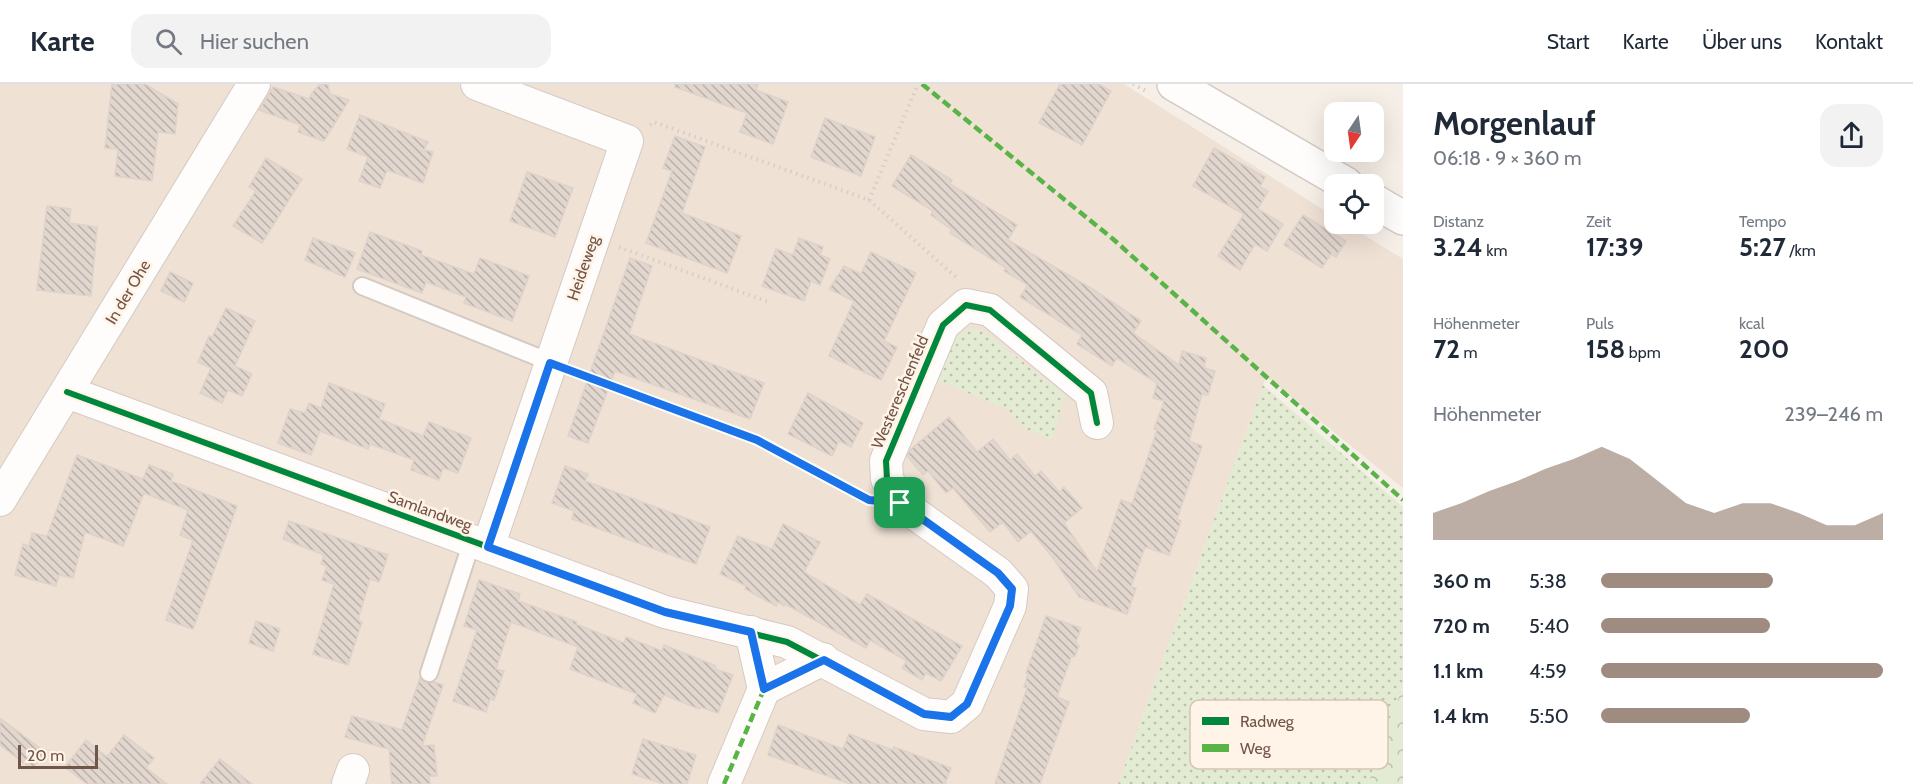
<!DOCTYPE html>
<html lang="de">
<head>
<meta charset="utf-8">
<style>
	:root { --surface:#fff; --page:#f2f2f3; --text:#1f2937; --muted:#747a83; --line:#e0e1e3; --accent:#a08b80 }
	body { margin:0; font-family:Cabin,sans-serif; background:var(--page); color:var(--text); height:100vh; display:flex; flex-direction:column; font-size:22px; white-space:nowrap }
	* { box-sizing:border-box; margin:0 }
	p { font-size:20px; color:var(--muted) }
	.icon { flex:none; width:33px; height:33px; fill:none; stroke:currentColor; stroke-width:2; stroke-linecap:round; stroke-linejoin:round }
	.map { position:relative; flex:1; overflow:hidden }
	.panel { display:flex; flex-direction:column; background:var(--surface); width:510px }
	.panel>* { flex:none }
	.needle { width:39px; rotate:193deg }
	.tools { position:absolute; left:1324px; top:18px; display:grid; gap:12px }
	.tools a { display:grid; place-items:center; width:60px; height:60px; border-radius:12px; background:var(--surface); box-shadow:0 6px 24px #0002; font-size:30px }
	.scale { position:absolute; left:18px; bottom:15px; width:80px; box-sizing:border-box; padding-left:6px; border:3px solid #725549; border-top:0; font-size:16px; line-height:21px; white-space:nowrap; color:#725549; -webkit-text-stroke:4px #fff4e7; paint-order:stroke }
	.pin { position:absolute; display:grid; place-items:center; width:51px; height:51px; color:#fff; margin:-26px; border-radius:12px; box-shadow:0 3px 9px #0006 }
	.round { display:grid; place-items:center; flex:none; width:63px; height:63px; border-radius:18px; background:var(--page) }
	.summary { display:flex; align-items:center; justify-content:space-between; height:102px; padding:0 30px }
	h1 { font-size:33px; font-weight:700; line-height:45px }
	.metrics { display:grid; grid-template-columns:repeat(3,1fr); gap:9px; height:102px; padding:6px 30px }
	.metrics div { display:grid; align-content:center }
	.metrics b { font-size:26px; font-weight:700 }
	.metrics small { font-size:16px; font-weight:400 }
	.metrics p { font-size:16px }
	.chart { height:168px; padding:12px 30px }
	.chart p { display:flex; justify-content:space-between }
	.chart svg { width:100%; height:108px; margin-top:6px; fill:var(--accent); opacity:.7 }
	ul { padding:0 30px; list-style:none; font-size:20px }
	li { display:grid; grid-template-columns:96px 72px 1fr; align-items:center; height:45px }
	li i { height:15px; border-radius:8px; background:var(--accent) }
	header { display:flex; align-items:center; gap:36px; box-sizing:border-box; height:84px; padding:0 30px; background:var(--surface); border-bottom:2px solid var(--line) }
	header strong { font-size:28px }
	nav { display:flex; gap:33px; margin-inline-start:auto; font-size:21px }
	.search { width:420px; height:54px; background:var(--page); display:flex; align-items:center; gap:15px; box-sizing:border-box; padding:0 21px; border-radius:18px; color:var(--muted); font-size:22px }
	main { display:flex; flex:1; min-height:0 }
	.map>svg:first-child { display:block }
	.residential { fill:#efe1d4 }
	.grass { fill:url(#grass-dots) }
	.forest { fill:url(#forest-crowns) }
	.building { fill:url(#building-back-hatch); stroke:#ded2ca; stroke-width:1.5 }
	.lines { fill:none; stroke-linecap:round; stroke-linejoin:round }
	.service-casing { stroke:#d4cac4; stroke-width:20 }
	.minor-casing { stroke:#d4cac4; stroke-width:34 }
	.tertiary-casing { stroke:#d4cac4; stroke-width:36 }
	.path { stroke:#d7cec9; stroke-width:4; stroke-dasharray:1.5 4.5; stroke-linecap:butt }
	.service { stroke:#fefdfb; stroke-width:16 }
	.minor { stroke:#fefdfb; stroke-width:32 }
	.tertiary { stroke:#fefdfb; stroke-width:33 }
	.quiet { stroke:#59b447; stroke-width:4.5; stroke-dasharray:9 4.5; stroke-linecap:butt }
	.cycleway-casing { stroke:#fff4e7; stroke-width:10 }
	.cycleway { stroke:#00873e; stroke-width:6 }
	.route-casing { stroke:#fff; stroke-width:12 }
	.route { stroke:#1a73e8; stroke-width:8 }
	.labels { text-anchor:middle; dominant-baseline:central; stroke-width:5; stroke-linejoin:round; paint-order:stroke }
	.street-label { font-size:16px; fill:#725549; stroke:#fff4e7 }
	.key { fill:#fff4e7; stroke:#d5c4b8; stroke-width:1.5 }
	.key-label { font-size:16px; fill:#725549 }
</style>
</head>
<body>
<header>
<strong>Karte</strong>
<div class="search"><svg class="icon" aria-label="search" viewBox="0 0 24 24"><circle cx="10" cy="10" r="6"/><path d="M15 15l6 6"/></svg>Hier suchen</div>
<nav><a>Start</a><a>Karte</a><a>Über uns</a><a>Kontakt</a></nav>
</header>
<main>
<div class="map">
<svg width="1403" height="700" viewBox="0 0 1403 700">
	<defs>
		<pattern id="grass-dots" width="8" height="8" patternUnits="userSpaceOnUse" patternTransform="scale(1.5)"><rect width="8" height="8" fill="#e3ebd2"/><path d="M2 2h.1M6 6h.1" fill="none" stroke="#bcc1ac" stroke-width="1.8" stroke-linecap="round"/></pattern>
		<pattern id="forest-crowns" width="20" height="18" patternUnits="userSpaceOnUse" patternTransform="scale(1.5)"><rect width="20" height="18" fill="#e3ebd2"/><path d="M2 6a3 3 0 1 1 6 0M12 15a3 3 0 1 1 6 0" fill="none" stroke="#bcc1ac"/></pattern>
		<pattern id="building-back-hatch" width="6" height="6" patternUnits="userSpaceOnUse" patternTransform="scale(1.5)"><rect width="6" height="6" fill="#e2d7cf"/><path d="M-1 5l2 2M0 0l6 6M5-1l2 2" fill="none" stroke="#bcb1aa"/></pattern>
	</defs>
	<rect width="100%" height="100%" fill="#f6efe7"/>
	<polygon class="residential" points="0,0 1124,0 1335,133 1335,140 1346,140 1403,175 1403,404 1266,293 1118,700 0,700"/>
	<g class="grass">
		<polygon points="971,243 986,249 1065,311 1052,356 1023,344 1008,326 935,295 954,254"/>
		<polygon points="1263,301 1403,423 1403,601 1368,700 1118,700"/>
	</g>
	<polygon class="forest" points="1403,601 1403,700 1368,700"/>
	<g class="building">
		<polygon points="112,0 145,0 178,20 175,50 158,48 152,97 115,92 118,65 105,64"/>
		<polygon points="320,0 328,0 330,10 349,16 324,57 298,48 301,41 259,26 273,3 309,15 312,9"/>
		<polygon points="675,0 758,0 756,6 788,18 773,60 740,48 747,29 675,3"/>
		<polygon points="1060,0 1098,0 1111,7 1082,61 1039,39"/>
		<polygon points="360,31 428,58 424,66 433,68 423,99 387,86 380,104 359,97 368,73 347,65"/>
		<polygon points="825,34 875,53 861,92 811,73"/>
		<polygon points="675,52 705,63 682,129 741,152 727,189 646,159 672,87 663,84"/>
		<polygon points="1214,64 1265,93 1260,103 1268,107 1258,125 1283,140 1267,167 1255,160 1240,186 1218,172 1244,130 1193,102"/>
		<polygon points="911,71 952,96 950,100 1017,141 1008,156 1091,204 1141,237 1133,249 1179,281 1182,267 1206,274 1204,284 1215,287 1208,311 1202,310 1189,357 1202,362 1177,435 1181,437 1169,471 1145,463 1131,503 1136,504 1127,530 1079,513 1053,474 1031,447 1018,458 1003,438 990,448 953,404 946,409 928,387 923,391 907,372 911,365 949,333 977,368 993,355 1010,376 1017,370 1035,392 1041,387 1059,408 1064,403 1082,424 1064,439 1097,488 1121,416 1132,420 1157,346 1154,345 1164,317 1153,314 1157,299 1117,274 1112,282 1077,260 1082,251 1020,213 1028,201 1004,187 1006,184 950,149 952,146 931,131 933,127 892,102"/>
		<polygon points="266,74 302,95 262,159 233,142 256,107 249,103"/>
		<polygon points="527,88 573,104 555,153 510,137"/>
		<polygon points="47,122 71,125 69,139 97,143 91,212 37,206"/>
		<polygon points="1303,131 1346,157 1336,173 1331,170 1322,184 1284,161"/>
		<polygon points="370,148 422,167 421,171 474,190 480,174 529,192 512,237 464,219 466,213 426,198 422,209 357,185"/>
		<polygon points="313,154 355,169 345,193 305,176"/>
		<polygon points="799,154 823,163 820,171 830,175 820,201 811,197 804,217 762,202 776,165 793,171"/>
		<polygon points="871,168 916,189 884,257 897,263 881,296 829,272 854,217 829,205 844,182 861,190"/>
		<polygon points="630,174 652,182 629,250 764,299 750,335 615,287 588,359 568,352"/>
		<polygon points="170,188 193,199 184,218 161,207"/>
		<polygon points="226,224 255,237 235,282 252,290 242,312 228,306 222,319 200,309 211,284 198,278 209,252 212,253"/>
		<polygon points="329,299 385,320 379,335 423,352 429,338 471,354 458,389 443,384 439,396 411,386 414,376 370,360 368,365 320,347 311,371 278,359 290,325 305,329 309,319 321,324"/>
		<polygon points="808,309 863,339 851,363 839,357 832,372 788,350"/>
		<polygon points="77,371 143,395 149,381 173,390 171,397 237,422 193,545 166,536 193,456 180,451 188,426 144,409 123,462 85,448 73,494 59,491 56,502 15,491 23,460 29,462 32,449 47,452"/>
		<polygon points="565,382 588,390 585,397 710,443 696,480 572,435 574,427 552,419"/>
		<polygon points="289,437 388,471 379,498 370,495 358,536 362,538 348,581 313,570 334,500 322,496 327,482 321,480 324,471 283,455"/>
		<polygon points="783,440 820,458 804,488 860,521 867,510 962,562 941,597 926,589 922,596 902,584 907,577 870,556 866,564 785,520 784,522 778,518 776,522 745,505 746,502 720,490 738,452 772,465"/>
		<polygon points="479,496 520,510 518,517 577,538 576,540 624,559 626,553 662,567 664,561 716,582 715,585 733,591 718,629 700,623 699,625 664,611 655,629 633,619 637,610 570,585 578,563 511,538 496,585 504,587 494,616 490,615 486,628 453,617 477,546 464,542"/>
		<polygon points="1046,532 1081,544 1076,558 1079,562 1075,572 1071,573 1057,613 1069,618 1040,700 995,700 1027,604 1024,603 1028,590 1026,589"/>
		<polygon points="256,537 280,545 273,567 249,559"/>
		<polygon points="420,594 426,599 434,598 443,601 422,662 434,661 437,692 429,692 430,700 392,700 389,665 345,653 352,632 402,646"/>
		<polygon points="0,634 45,668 32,685 0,661"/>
		<polygon points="778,641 843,665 849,650 893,666 894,663 951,684 945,700 850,700 768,671"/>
		<polygon points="124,651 154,674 146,684 167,700 87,700 65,683 86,656 107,673"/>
		<polygon points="643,655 696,671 687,700 664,700 632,690"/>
		<polygon points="220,675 252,700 200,700"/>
	</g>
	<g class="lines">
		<defs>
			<g id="service">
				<polyline points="362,202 550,278"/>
				<polyline points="429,589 472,457"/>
			</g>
			<g id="minor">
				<polyline points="477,0 627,57 488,463"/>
				<polyline points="67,308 665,528 787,558 924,630 951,633 967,620 1010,522 1012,505 998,489 900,419 887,395 886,377 943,241 966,221 990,226 1091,309 1097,339"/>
				<polyline points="0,416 254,0"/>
				<polyline points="764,605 823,575"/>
				<polyline points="348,700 353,686"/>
				<polyline points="724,700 764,605 751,548"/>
			</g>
			<g id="tertiary">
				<polyline points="1174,0 1346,100"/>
				<polyline points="1374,117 1403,134"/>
			</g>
		</defs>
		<use href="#service" class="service-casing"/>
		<use href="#minor" class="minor-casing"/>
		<use href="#tertiary" class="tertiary-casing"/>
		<g class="path">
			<polyline points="1133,0 1146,7"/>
			<polyline points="650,41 654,38 869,116 958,195"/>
			<polyline points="869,116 918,0"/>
			<polyline points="619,163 771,219"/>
			<polyline points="578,289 757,356 864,414"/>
		</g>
		<use href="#service" class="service"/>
		<use href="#minor" class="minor"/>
		<use href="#tertiary" class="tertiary"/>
		<g class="quiet">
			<polyline points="922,0 1113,155 1403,416"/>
			<polyline points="764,605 823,576"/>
			<polyline points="724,700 764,605 751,548"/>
		</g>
		<defs>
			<polyline id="cycleway" points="67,308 665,528 787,558 924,630 951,633 967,620 1010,522 1012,505 998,489 900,419 887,395 886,377 943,241 966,221 990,226 1091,309 1097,339"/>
		</defs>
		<use href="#cycleway" class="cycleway-casing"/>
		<use href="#cycleway" class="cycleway"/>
	</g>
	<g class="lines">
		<defs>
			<polygon id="route" points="550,279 757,356 869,416 900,419 998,489 1012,505 1010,522 967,620 951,633 924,630 824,576 764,605 751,548 665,528 488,463"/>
		</defs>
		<use href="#route" class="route-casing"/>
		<use href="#route" class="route"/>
	</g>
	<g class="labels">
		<g class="street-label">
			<text transform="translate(583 184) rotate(-71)">Heideweg</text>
			<text transform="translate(128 208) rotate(-59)">In der Ohe</text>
			<text transform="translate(900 308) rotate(-67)">Westereschenfeld</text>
			<text transform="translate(430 427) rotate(20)">Samlandweg</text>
		</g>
	</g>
	<rect x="1190" y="616" width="198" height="69" rx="9" class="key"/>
	<rect x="1202" y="633" width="27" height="8" fill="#00873e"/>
	<rect x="1202" y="660" width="27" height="8" fill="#59b447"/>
	<g class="key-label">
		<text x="1240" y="643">Radweg</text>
		<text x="1240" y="670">Weg</text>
	</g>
</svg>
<div class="tools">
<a><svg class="needle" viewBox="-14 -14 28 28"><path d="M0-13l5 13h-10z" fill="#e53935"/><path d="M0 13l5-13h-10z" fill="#747a83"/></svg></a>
<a><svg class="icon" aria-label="locate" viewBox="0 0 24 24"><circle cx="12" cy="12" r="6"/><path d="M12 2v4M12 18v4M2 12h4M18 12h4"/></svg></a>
</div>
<div class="scale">20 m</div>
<div class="pin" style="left:900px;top:419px;background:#1e9e55"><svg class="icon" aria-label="arrive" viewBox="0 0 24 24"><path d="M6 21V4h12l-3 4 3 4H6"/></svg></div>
</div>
<section class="panel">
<div class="summary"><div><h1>Morgenlauf</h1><p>06:18 · 9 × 360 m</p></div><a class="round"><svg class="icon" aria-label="share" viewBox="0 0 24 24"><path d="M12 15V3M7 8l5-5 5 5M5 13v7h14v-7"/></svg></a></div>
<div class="metrics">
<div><p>Distanz</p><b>3.24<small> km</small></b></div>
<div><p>Zeit</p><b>17:39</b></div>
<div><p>Tempo</p><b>5:27<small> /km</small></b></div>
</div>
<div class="metrics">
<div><p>Höhenmeter</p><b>72<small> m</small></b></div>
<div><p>Puls</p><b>158<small> bpm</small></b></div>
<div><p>kcal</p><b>200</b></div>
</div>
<div class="chart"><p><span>Höhenmeter</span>239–246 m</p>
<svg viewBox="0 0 160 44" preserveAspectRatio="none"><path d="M0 44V33L10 29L20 24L30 20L40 15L50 11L60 6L70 11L80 20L90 29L100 33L110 29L120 29L130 33L140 38L150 38L160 33V44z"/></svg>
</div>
<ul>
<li><b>360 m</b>5:38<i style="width:61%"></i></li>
<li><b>720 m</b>5:40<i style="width:60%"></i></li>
<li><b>1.1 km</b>4:59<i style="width:100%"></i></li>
<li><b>1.4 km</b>5:50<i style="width:53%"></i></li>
</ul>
</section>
</main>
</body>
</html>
